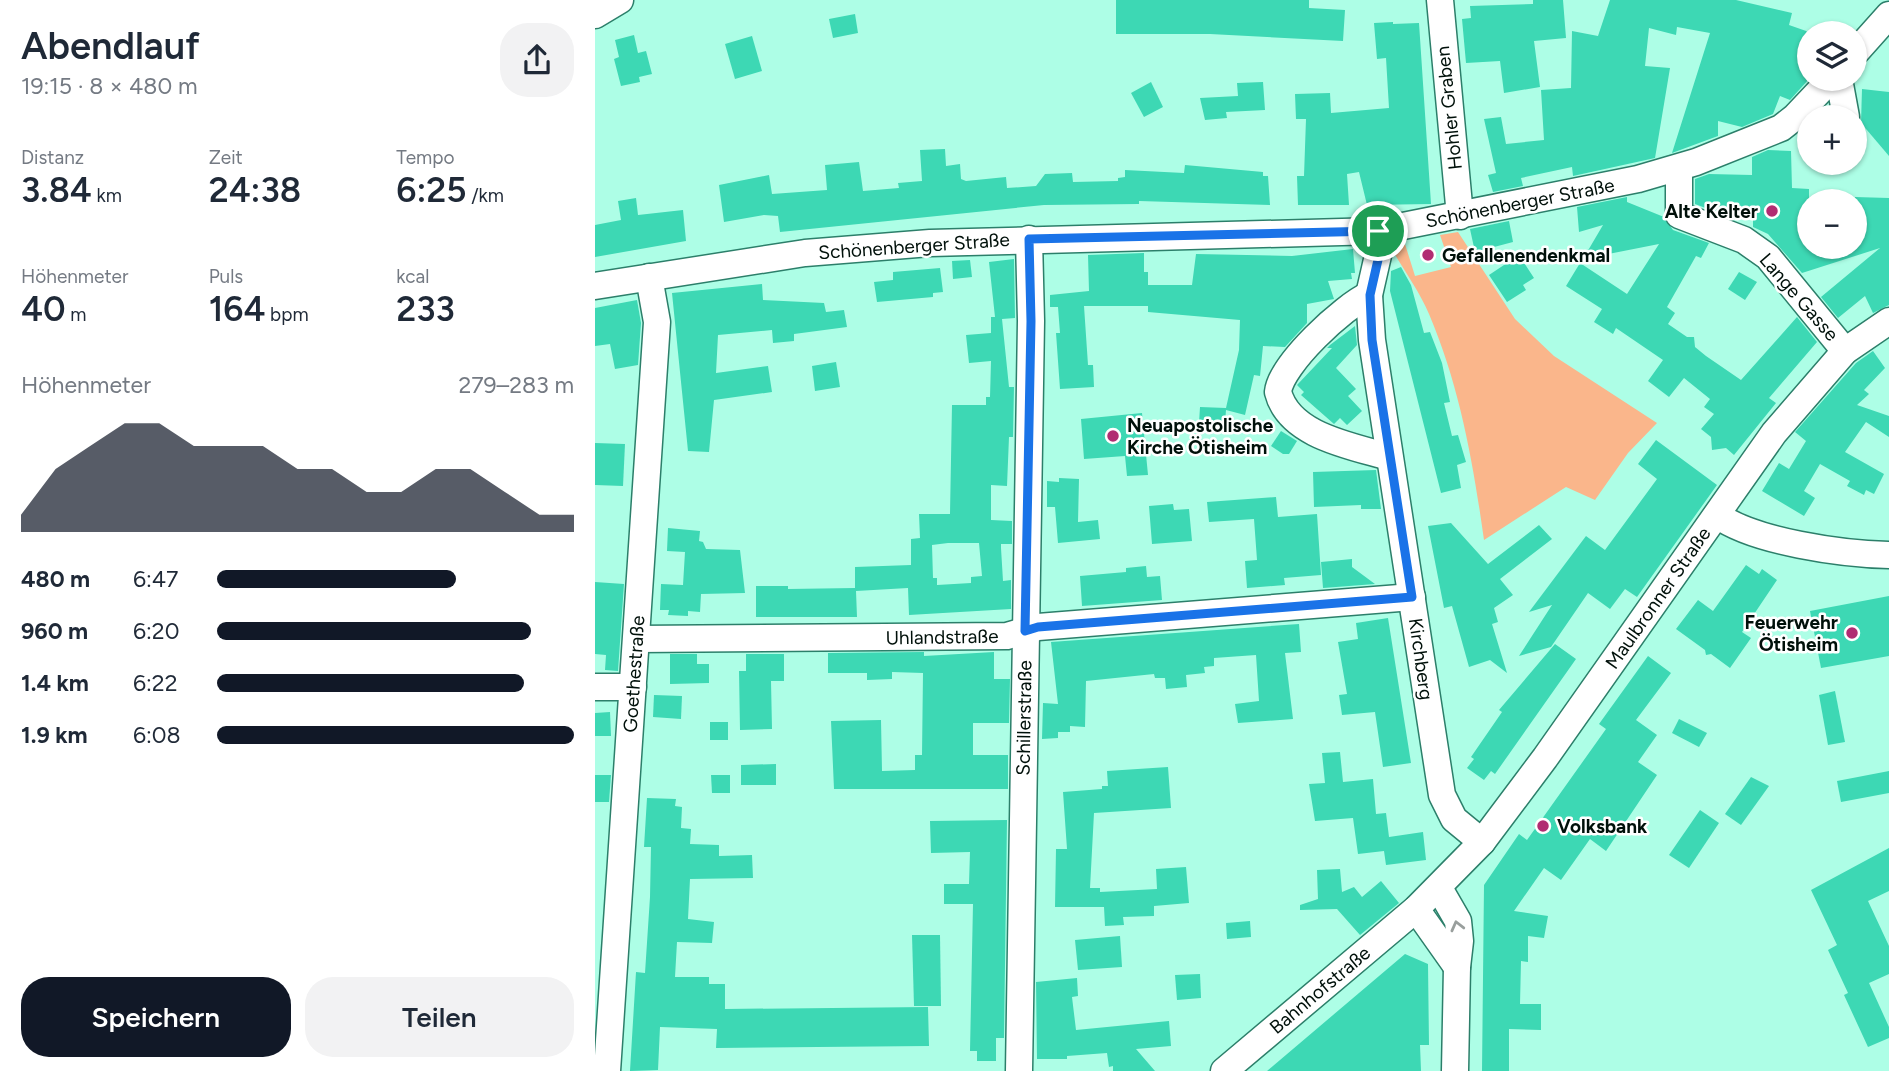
<!DOCTYPE html>
<html lang="de">
<head>
<meta charset="utf-8">
<style>
	:root { --surface:#fff; --page:#f2f2f3; --text:#1f2937; --muted:#747a83; --accent:#111827 }
	body { margin:0; font-family:Figtree,sans-serif; background:var(--page); color:var(--text); height:100vh; display:flex; flex-direction:column; font-size:26px; white-space:nowrap }
	* { box-sizing:border-box; margin:0 }
	p { font-size:23px; color:var(--muted) }
	.icon { flex:none; width:38px; height:38px; fill:none; stroke:currentColor; stroke-width:2; stroke-linecap:round; stroke-linejoin:round }
	.map { position:relative; flex:1; overflow:hidden }
	.drawer { display:flex; flex-direction:column; background:var(--surface); width:595px }
	.drawer>* { flex:none }
	.buttons { position:absolute; left:1202px; top:21px; display:grid; gap:14px }
	.buttons a { display:grid; place-items:center; width:70px; height:70px; border-radius:50%; background:var(--surface); box-shadow:0 2px 5px #0004; font-size:35px }
	.pin { position:absolute; display:grid; place-items:center; width:60px; height:60px; color:#fff; margin:-30px; border:4px solid #fff; border-radius:50%; box-shadow:0 2px 7px #0007 }
	.round { display:grid; place-items:center; flex:none; width:74px; height:74px; border-radius:28px; background:var(--page) }
	.head { display:flex; align-items:center; justify-content:space-between; height:119px; padding:0 21px }
	h1 { font-size:38px; font-weight:600; line-height:52px }
	.figures { display:grid; grid-template-columns:repeat(3,1fr); gap:10px; height:119px; padding:7px 21px }
	.figures div { display:grid; align-content:center }
	.figures b { font-size:35px; font-weight:600 }
	.figures small { font-size:19px; font-weight:400 }
	.figures p { font-size:19px }
	.chart { height:196px; padding:14px 21px }
	.chart p { display:flex; justify-content:space-between }
	.chart svg { width:100%; height:126px; margin-top:7px; fill:var(--accent); opacity:.7 }
	.primary-button { display:flex; gap:14px; margin-top:auto; padding:14px 21px }
	.primary-button a { flex:1; height:80px; border-radius:28px; background:var(--accent); color:#fff; font-size:28px; font-weight:600; line-height:80px; text-align:center }
	.primary-button a+a { background:var(--page); color:var(--text) }
	ul { padding:0 21px; list-style:none; font-size:23px }
	li { display:grid; grid-template-columns:112px 84px 1fr; align-items:center; height:52px }
	li i { height:18px; border-radius:9px; background:var(--accent) }
	main { display:flex; flex:1; min-height:0 }
	.map>svg:first-child { display:block }
	.green { fill:#fab68b }
	.building { fill:#3dd8b4; fill-rule:evenodd }
	.lines { fill:none; stroke-linecap:round; stroke-linejoin:round }
	.minor-casing { stroke:#2c7f6a; stroke-width:29 }
	.minor { stroke:#fff; stroke-width:26 }
	.oneway { stroke:#999f9d }
	.route-casing { stroke:#fff; stroke-width:14 }
	.route { stroke:#1a73e8; stroke-width:9 }
	.poi-dot { fill:#b12c72; stroke:#fff; stroke-width:2.5 }
	.labels { text-anchor:middle; dominant-baseline:central; stroke-width:5; stroke-linejoin:round; paint-order:stroke }
	.street-label { font-size:19px; fill:#00100a; stroke:#fff }
	.poi-label { font-size:19px; font-weight:bold; fill:#00100a; stroke:#fff; text-anchor:start }
</style>
</head>
<body>
<main>
<section class="drawer">
<div class="head"><div><h1>Abendlauf</h1><p>19:15 · 8 × 480 m</p></div><a class="round"><svg class="icon" aria-label="share" viewBox="0 0 24 24"><path d="M12 15V3M7 8l5-5 5 5M5 13v7h14v-7"/></svg></a></div>
<div class="figures">
<div><p>Distanz</p><b>3.84<small> km</small></b></div>
<div><p>Zeit</p><b>24:38</b></div>
<div><p>Tempo</p><b>6:25<small> /km</small></b></div>
</div>
<div class="figures">
<div><p>Höhenmeter</p><b>40<small> m</small></b></div>
<div><p>Puls</p><b>164<small> bpm</small></b></div>
<div><p>kcal</p><b>233</b></div>
</div>
<div class="chart"><p><span>Höhenmeter</span>279–283 m</p>
<svg viewBox="0 0 160 44" preserveAspectRatio="none"><path d="M0 44V38L10 22L20 14L30 6L40 6L50 14L60 14L70 14L80 22L90 22L100 30L110 30L120 22L130 22L140 30L150 38L160 38V44z"/></svg>
</div>
<ul>
<li><b>480 m</b>6:47<i style="width:67%"></i></li>
<li><b>960 m</b>6:20<i style="width:88%"></i></li>
<li><b>1.4 km</b>6:22<i style="width:86%"></i></li>
<li><b>1.9 km</b>6:08<i style="width:100%"></i></li>
</ul>
<div class="primary-button"><a>Speichern</a><a>Teilen</a></div>
</section>
<div class="map">
<svg width="1294" height="1071" viewBox="0 0 1294 1071">
	<rect width="100%" height="100%" fill="#adfee6"/>
	<path class="green" d="M863 232 920 319 959 356 1062 423 1033 453 1000 500 971 487 889 540C878 462 865 387 834 314 825 293 811 273 799 253L810 244 820 276 856 267 845 235Z"/>
	<g class="building">
		<polygon points="521,0 714,0 714,8 750,10 748,41 615,34 521,34"/>
		<polygon points="938,0 968,0 971,38 939,41 945,87 909,93 905,61 871,63 867,19 876,18 875,6 938,4"/>
		<polygon points="1015,0 1141,0 1197,13 1194,25 1214,32 1214,79 1195,100 1185,96 1178,114 1147,127 1123,121 1123,136 1077,153 1115,33 1082,27 1081,35 1054,28 1050,66 1075,68 1060,158 978,176 977,167 926,178 928,186 898,192 893,175 901,173 889,119 906,117 911,144 949,140 946,90 976,88 977,31 1003,36"/>
		<polygon points="260,14 263,33 238,38 234,19"/>
		<polygon points="798,22 798,24 824,23 836,204 772,205 764,172 752,174 754,205 703,205 702,176 709,176 711,119 701,119 700,94 735,93 736,113 794,108 791,58 782,59 779,23"/>
		<polygon points="39,35 43,53 51,51 57,74 44,77 45,82 26,86 19,59 24,57 20,40"/>
		<polygon points="157,36 167,71 140,79 130,44"/>
		<polygon points="556,82 568,107 549,117 536,93"/>
		<polygon points="668,82 670,110 631,112 632,118 610,120 605,98 643,96 642,83"/>
		<polygon points="1267,89 1294,92 1294,156 1266,123"/>
		<polygon points="350,149 351,166 365,164 366,179 371,181 411,177 412,188 441,186 450,174 477,173 478,182 523,181 523,178 530,177 530,170 589,173 590,165 668,172 668,176 673,176 675,205 544,201 544,204 449,205 185,232 183,216 169,215 129,222 124,185 174,175 177,194 232,190 230,165 264,162 268,191 304,188 303,183 327,181 325,150"/>
		<polygon points="1173,150 1196,151 1197,188 1214,189 1214,247 1260,247 1260,197 1294,198 1294,305 1278,313 1270,296 1243,318 1226,297 1285,248 1207,273 1173,234 1158,227 1158,214 1121,212 1100,204 1100,179 1114,174 1157,175 1157,157"/>
		<polygon points="1032,197 1032,202 1069,217 1078,230 1114,243 1106,258 1101,256 1072,307 1080,313 1073,324 1092,337 1099,337 1100,347 1111,356 1146,380 1202,317 1222,342 1174,398 1181,403 1139,455 1131,448 1117,450 1116,437 1106,429 1119,414 1109,407 1115,399 1089,378 1074,397 1053,381 1068,360 1021,328 1018,334 999,322 1007,309 971,286 985,263 1032,294 1064,244 988,259 1008,225 984,232 982,207"/>
		<polygon points="41,198 43,215 88,210 91,241 0,257 0,225 26,220 23,201"/>
		<polygon points="914,221 918,242 880,252 875,229"/>
		<polygon points="758,249 760,273 756,273 757,279 733,281 739,299 712,304 712,323 690,347 668,346 665,376 659,375 650,415 631,410 630,424 604,423 605,407 631,408 644,350 645,320 553,312 553,306 489,306 493,365 498,365 499,387 465,389 461,333 465,333 463,307 455,307 455,295 494,291 493,255 549,253 549,272 553,272 553,285 597,285 601,254 697,256"/>
		<polygon points="924,255 939,278 928,285 931,290 912,302 894,275"/>
		<path d="M419 259 420 318 407 319 414 387H419L418 437H414L412 486 396 485V520L417 521V544H406V548L408 581 416 580V609L314 615 313 588 261 591 262 617H161V586H193V589L260 588V567L316 565V539L325 538 324 514H355L357 405H391V397H395L396 361 374 363 371 335 396 333V317H400L394 262ZM353 543H384L387 576 376 577V583L342 585V578H338L337 545Z"/>
		<polygon points="375,260 377,277 358,279 357,261"/>
		<polygon points="806,267 816,285 829,333 835,332 847,363 855,402 849,403 857,436 863,435 871,462 862,465 866,488 846,493 795,291 796,271"/>
		<polygon points="345,268 348,292 338,293 338,297 282,302 279,282 298,280 298,272"/>
		<polygon points="1144,272 1162,282 1150,300 1133,289"/>
		<polygon points="167,284 168,300 229,303 231,312 249,310 252,327 199,334 199,341 178,343 177,330 123,335 121,373 173,366 177,392 119,400 114,452 93,451 77,293"/>
		<polygon points="42,300 46,323 43,365 20,369 15,344 0,346 0,308"/>
		<polygon points="760,326 762,345 741,368 761,389 753,396 767,411 752,425 745,418 739,424 706,395 709,392 702,385 737,348 732,348 735,345"/>
		<polygon points="1278,351 1290,368 1269,390 1274,394 1262,405 1294,416 1294,437 1271,422 1250,452 1289,474 1279,494 1271,490 1269,495 1252,486 1255,481 1225,464 1209,491 1220,498 1209,516 1167,491 1184,463 1194,469 1211,441 1200,432 1261,363"/>
		<polygon points="241,362 245,387 220,391 217,366"/>
		<polygon points="547,413 553,475 532,476 530,456 489,459 486,419"/>
		<polygon points="686,431 702,441 694,454 688,454 676,446"/>
		<polygon points="1061,440 1122,485 1042,597 1030,589 1015,609 993,593 956,647 924,656 957,605 934,612 991,536 1010,550 1062,479 1043,464"/>
		<polygon points="0,443 30,444 28,486 0,485"/>
		<polygon points="781,470 786,509 766,509 766,505 719,507 718,472"/>
		<polygon points="464,478 484,479 483,522 503,520 505,539 463,543 460,507 452,507 452,481 464,482"/>
		<polygon points="681,497 683,517 722,514 726,575 689,578 690,585 652,588 650,561 662,560 659,519 614,522 612,502"/>
		<polygon points="578,504 579,510 594,509 597,541 557,544 554,506"/>
		<polygon points="856,523 893,564 944,525 957,539 905,579 918,595 899,608 903,622 897,624 912,673 895,660 874,667 857,606 849,608 833,526"/>
		<polygon points="73,528 105,531 104,541 108,542 111,549 145,550 150,593 106,594 105,612 93,611 93,616 73,615 74,610 65,610 66,584 88,585 90,552 72,551"/>
		<polygon points="757,559 757,567 780,584 728,588 726,562"/>
		<polygon points="1151,565 1164,574 1167,569 1182,580 1147,632 1156,638 1135,668 1116,654 1111,655 1110,650 1081,629 1103,600 1118,611"/>
		<polygon points="551,566 552,577 565,576 567,600 487,606 485,576 531,572 531,568"/>
		<polygon points="0,582 29,584 23,671 10,670 11,655 0,654"/>
		<polygon points="1294,596 1294,656 1226,668 1215,611"/>
		<polygon points="793,618 816,763 788,767 780,712 747,715 744,695 752,694 743,642 763,639 761,623"/>
		<polygon points="704,624 706,652 690,653 698,719 643,723 640,704 664,701 661,655 619,658 619,666 609,667 610,673 591,675 592,687 571,689 570,678 560,678 559,674 491,681 490,727 475,726 475,732 463,732 463,738 447,739 448,703 463,704 456,642"/>
		<polygon points="960,644 981,659 900,774 896,771 889,780 872,768 879,759 876,757 907,712 904,710"/>
		<polygon points="329,652 329,656 399,652 399,679 415,679 414,723 378,723 378,755 413,755 413,789 239,789 236,721 286,720 287,771 320,770 320,755 327,755 328,673 297,672 297,679 272,680 272,673 233,673 233,653"/>
		<polygon points="75,654 102,654 102,664 114,664 114,683 75,684"/>
		<polygon points="151,654 189,654 189,681 176,681 177,729 145,730 144,671 151,671"/>
		<polygon points="1053,656 1076,673 1041,720 1062,735 1043,762 1062,775 1011,851 995,839 966,880 949,868 919,911 953,916 949,938 933,936 933,962 926,961 925,1004 946,1004 946,1030 914,1029 914,1071 887,1071 889,885 924,834 932,840 1011,729 1004,724"/>
		<polygon points="1240,691 1250,742 1233,745 1224,695"/>
		<polygon points="59,695 87,696 86,719 58,717"/>
		<polygon points="15,712 16,736 0,736 0,713"/>
		<polygon points="1084,719 1112,733 1104,747 1077,733"/>
		<rect x="115" y="722" width="18" height="18"/>
		<polygon points="745,752 748,782 778,779 781,814 791,813 794,837 828,832 831,860 791,865 789,851 763,854 758,818 720,821 714,784 730,783 727,753"/>
		<polygon points="181,764 181,785 146,785 146,765"/>
		<polygon points="573,767 576,808 499,813 495,888 505,888 505,892 562,889 561,869 591,867 594,903 559,906 559,916 528,917 529,925 510,926 509,907 460,907 461,849 472,849 468,792 507,789 507,786 513,786 512,771"/>
		<polygon points="1294,771 1294,793 1246,802 1242,781"/>
		<polygon points="0,775 16,775 14,802 0,802"/>
		<polygon points="116,775 135,775 135,793 117,793"/>
		<polygon points="1156,777 1174,786 1146,825 1130,814"/>
		<polygon points="52,798 81,799 80,806 87,807 86,828 96,829 95,844 124,845 124,856 157,855 158,878 95,879 93,919 119,922 117,943 82,942 80,977 114,977 114,984 130,984 130,1009 333,1007 334,1046 121,1048 122,1029 65,1027 63,1070 35,1071 41,972 50,973 55,897 56,847 49,847"/>
		<polygon points="1105,810 1124,823 1094,868 1074,855"/>
		<polygon points="412,820 409,1038 401,1038 401,1061 382,1061 382,1051 375,1051 378,904 349,904 349,884 374,884 375,852 336,853 335,821"/>
		<polygon points="1294,848 1294,891 1273,901 1294,946 1294,974 1274,983 1294,1027 1294,1038 1273,1047 1249,995 1253,993 1233,950 1242,945 1216,890"/>
		<polygon points="745,869 747,892 759,887 767,897 786,881 804,903 765,935 742,909 705,910 705,905 723,899 722,870"/>
		<polygon points="655,921 656,937 632,939 631,923"/>
		<polygon points="317,935 345,935 346,1006 319,1006"/>
		<polygon points="525,936 527,967 483,970 480,940"/>
		<polygon points="810,954 833,964 834,1045 825,1045 826,1071 672,1071"/>
		<polygon points="605,974 606,998 582,1000 580,975"/>
		<polygon points="482,978 483,996 477,997 481,1030 574,1021 576,1046 541,1049 560,1071 518,1071 518,1066 514,1067 512,1053 472,1056 472,1059 442,1059 441,982"/>
	</g>
	<g class="lines">
		<defs>
			<g id="minor">
				<polyline points="845,0 865,216"/>
				<polyline points="0,15 25,0"/>
				<polyline points="1260,53 1294,15"/>
				<polyline points="1244,79 1251,117"/>
				<polyline points="1084,168 1084,215 1149,240 1173,257 1250,351"/>
				<polyline points="783,231 784,251 774,295 777,340 847,795 859,819 887,842"/>
				<polyline points="0,286 210,253 335,243 783,231 1043,179 1101,162 1186,128 1200,117 1236,79"/>
				<path d="M774 295C749 306 686 364 683 392 694 436 757 446 794 457"/>
				<path d="M1122 515C1159 542 1248 554 1294 555"/>
				<polyline points="42,639 412,636 443,627 817,597"/>
				<polyline points="0,687 38,687"/>
				<polyline points="844,888 863,921 865,941 862,967 860,1071"/>
				<polyline points="821,909 862,967"/>
				<polyline points="12,1071 62,322 54,277"/>
				<polyline points="424,1071 436,321 434,239"/>
				<polyline points="629,1071 821,909 887,842 950,758 1179,433 1250,351 1294,321"/>
			</g>
		</defs>
		<use href="#minor" class="minor-casing"/>
		<use href="#minor" class="minor"/>
	</g>
	<defs><path id="oneway-chevron" d="M-2-3.5L2.5 0L-2 3.5" fill="none" stroke-width="1.6" stroke-linecap="round" stroke-linejoin="round" transform="scale(1.75)"/></defs>
	<use class="oneway" href="#oneway-chevron" transform="translate(862 926) rotate(-104)"/>
	<g class="lines">
		<defs>
			<polygon id="route" points="783,231 785,251 775,295 777,340 817,597 443,627 430,631 436,321 434,239"/>
		</defs>
		<use href="#route" class="route-casing"/>
		<use href="#route" class="route"/>
	</g>
	<g class="poi-dot">
		<circle cx="1177" cy="211" r="7"/>
		<circle cx="833" cy="255" r="7"/>
		<circle cx="518" cy="436" r="7"/>
		<circle cx="1257" cy="633" r="7"/>
		<circle cx="948" cy="826" r="7"/>
	</g>
	<g class="labels">
		<g class="street-label">
			<text transform="translate(854 108) rotate(-96)">Hohler Graben</text>
			<text transform="translate(925 203) rotate(-11)">Schönenberger Straße</text>
			<text transform="translate(319 246) rotate(-4)">Schönenberger Straße</text>
			<text transform="translate(1204 297) rotate(49)">Lange Gasse</text>
			<text transform="translate(1063 598) rotate(-55)">Maulbronner Straße</text>
			<text transform="translate(347 637) rotate(-1)">Uhlandstraße</text>
			<text transform="translate(826 659) rotate(82)">Kirchberg</text>
			<text transform="translate(39 674) rotate(-86)">Goethestraße</text>
			<text transform="translate(429 718) rotate(-89)">Schillerstraße</text>
			<text transform="translate(725 990) rotate(-40)">Bahnhofstraße</text>
		</g>
		<g class="poi-label">
			<text x="1163" y="211" text-anchor="end">Alte Kelter</text>
			<text x="847" y="255">Gefallenendenkmal</text>
			<text x="532" y="425">Neuapostolische<tspan x="532" dy="22">Kirche Ötisheim</tspan></text>
			<text x="1243" y="622" text-anchor="end">Feuerwehr<tspan x="1243" dy="22">Ötisheim</tspan></text>
			<text x="962" y="826">Volksbank</text>
		</g>
	</g>
</svg>
<div class="buttons">
<a><svg class="icon" aria-label="layers" viewBox="0 0 24 24"><path d="M12 4l9 5-9 5-9-5zM3 14l9 5 9-5"/></svg></a>
<a>+</a>
<a>−</a>
</div>
<div class="pin" style="left:783px;top:231px;background:#1e9e55"><svg class="icon" aria-label="arrive" viewBox="0 0 24 24"><path d="M6 21V4h12l-3 4 3 4H6"/></svg></div>
</div>
</main>
</body>
</html>
